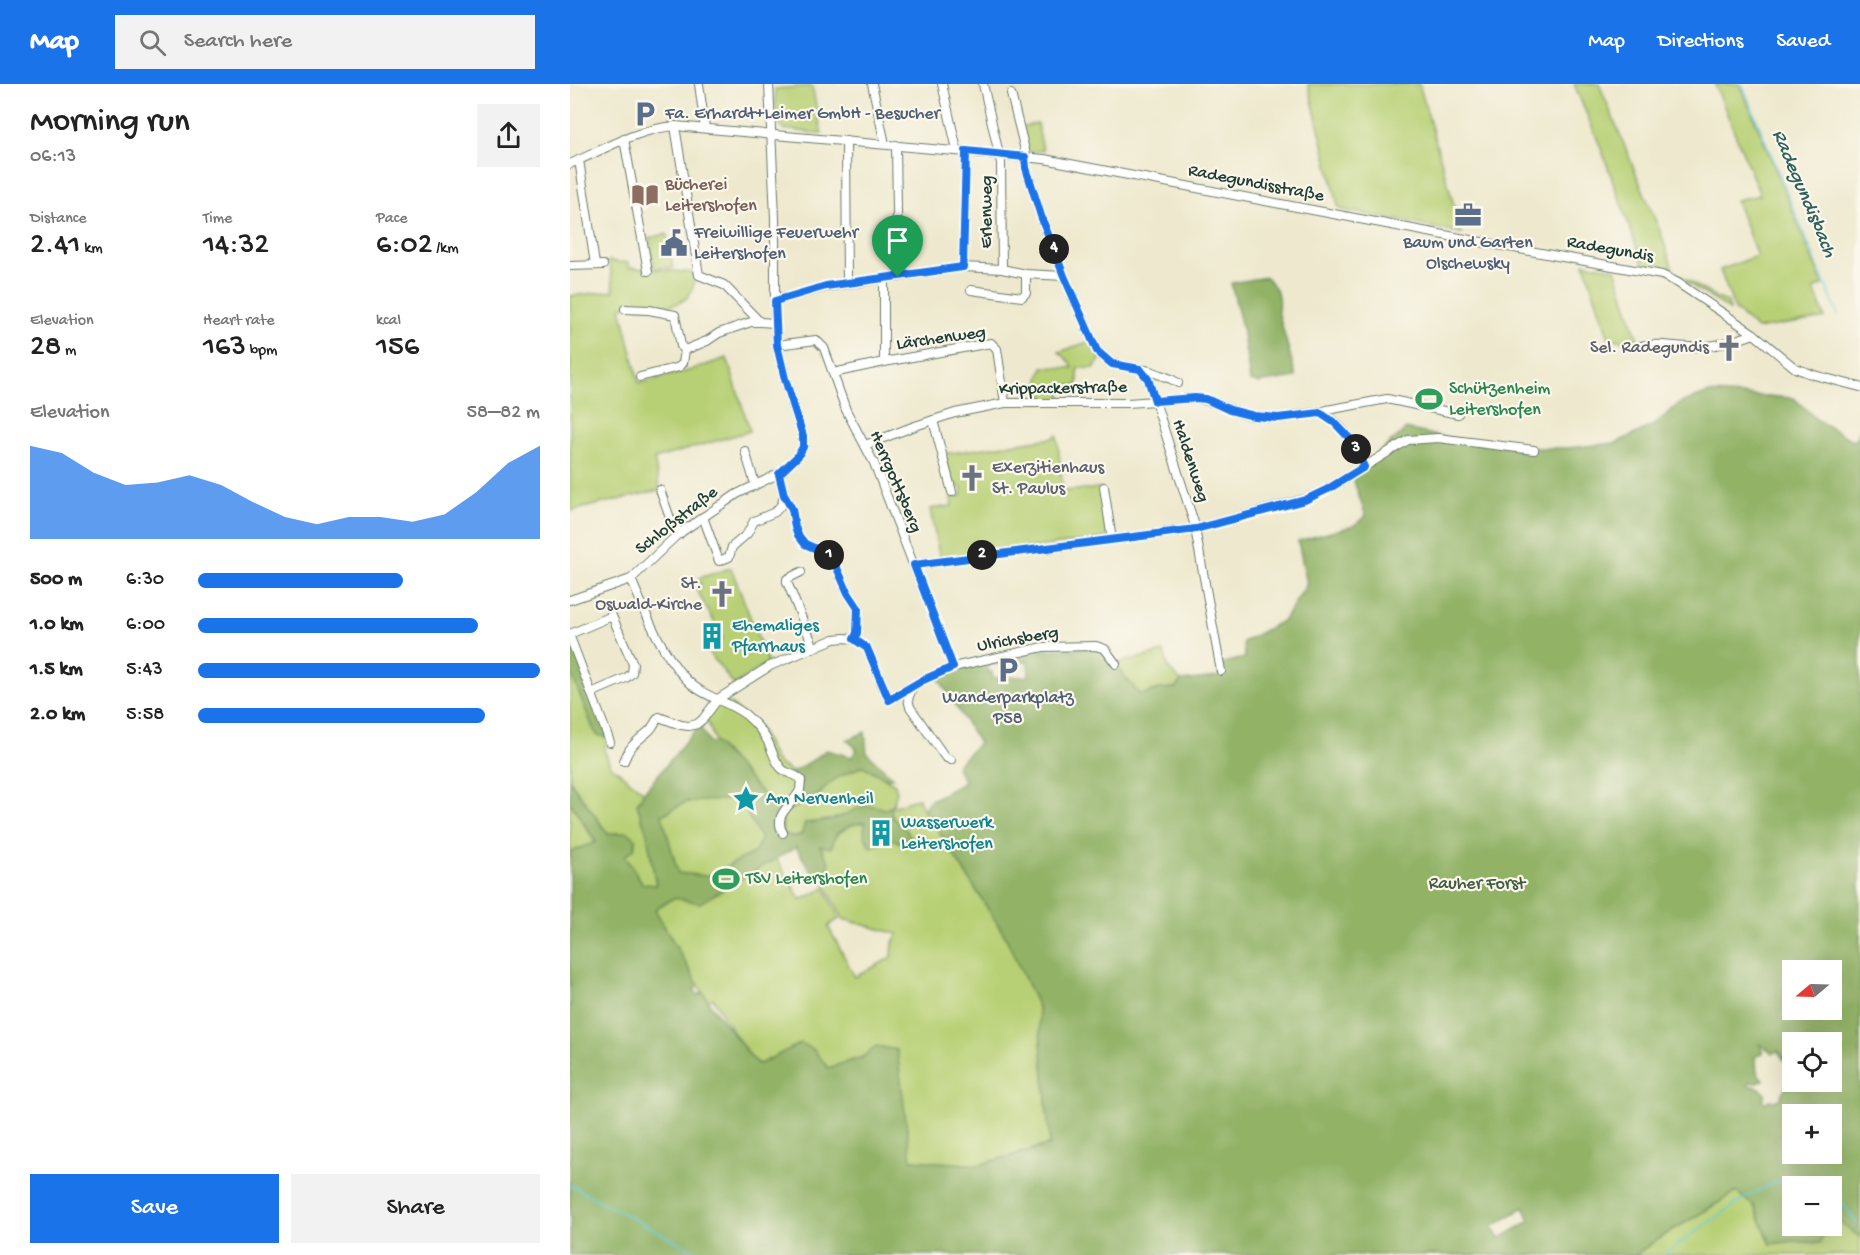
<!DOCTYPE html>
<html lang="en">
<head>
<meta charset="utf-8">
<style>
	:root { --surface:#fff; --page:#f2f2f2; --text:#222; --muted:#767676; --accent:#1a73e8 }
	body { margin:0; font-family:"Gochi Hand",sans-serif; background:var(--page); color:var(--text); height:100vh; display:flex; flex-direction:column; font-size:22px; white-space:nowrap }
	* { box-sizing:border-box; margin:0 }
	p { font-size:20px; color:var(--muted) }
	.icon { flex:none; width:33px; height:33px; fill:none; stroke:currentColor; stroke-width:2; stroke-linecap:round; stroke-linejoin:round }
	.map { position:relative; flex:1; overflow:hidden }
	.side { display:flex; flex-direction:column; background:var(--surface); width:570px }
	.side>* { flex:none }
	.needle { width:39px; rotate:251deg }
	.tools { position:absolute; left:1212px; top:876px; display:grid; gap:12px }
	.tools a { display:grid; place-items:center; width:60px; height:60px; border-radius:0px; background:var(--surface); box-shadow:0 6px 24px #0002; font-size:30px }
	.pin { position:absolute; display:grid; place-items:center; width:51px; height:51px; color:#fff; margin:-62px -26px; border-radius:50% 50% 50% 0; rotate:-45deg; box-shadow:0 0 6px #0007 }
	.pin .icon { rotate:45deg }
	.km { position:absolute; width:30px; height:30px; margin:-15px; border-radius:50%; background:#222; color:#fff; font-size:16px; line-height:30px; text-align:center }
	.round { display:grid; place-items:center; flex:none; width:63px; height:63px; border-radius:0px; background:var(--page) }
	.head { display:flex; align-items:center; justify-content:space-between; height:102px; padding:0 30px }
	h1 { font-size:33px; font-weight:600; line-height:45px }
	.metrics { display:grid; grid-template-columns:repeat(3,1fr); gap:9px; height:102px; padding:6px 30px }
	.metrics div { display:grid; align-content:center }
	.metrics b { font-size:30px; font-weight:600 }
	.metrics small { font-size:16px; font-weight:400 }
	.metrics p { font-size:16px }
	.chart { height:168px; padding:12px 30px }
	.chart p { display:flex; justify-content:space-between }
	.chart svg { width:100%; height:108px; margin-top:6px; fill:var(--accent); opacity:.7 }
	.button { display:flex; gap:12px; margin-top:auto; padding:12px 30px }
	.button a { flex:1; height:69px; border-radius:0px; background:var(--accent); color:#fff; font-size:24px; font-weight:600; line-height:69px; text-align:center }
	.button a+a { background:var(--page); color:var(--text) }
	ul { padding:0 30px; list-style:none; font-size:20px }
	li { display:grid; grid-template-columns:96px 72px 1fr; align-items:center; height:45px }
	li i { height:15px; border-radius:8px; background:var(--accent) }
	header { display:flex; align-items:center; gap:36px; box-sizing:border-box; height:84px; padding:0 30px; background:var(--accent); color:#fff }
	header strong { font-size:28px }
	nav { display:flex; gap:33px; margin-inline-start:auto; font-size:21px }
	.search { width:420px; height:54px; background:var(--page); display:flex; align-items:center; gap:15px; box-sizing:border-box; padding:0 21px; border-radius:0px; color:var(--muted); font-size:22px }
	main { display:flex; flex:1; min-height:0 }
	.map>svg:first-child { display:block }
	.green { fill:#b8d075; stroke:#6c8654; stroke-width:1.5 }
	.forest { fill:#92b266; stroke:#58784d; stroke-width:1.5; fill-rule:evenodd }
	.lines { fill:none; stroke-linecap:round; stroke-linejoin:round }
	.stream { stroke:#5dc9d5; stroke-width:1.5 }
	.minor-casing { stroke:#67796a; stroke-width:10 }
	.minor { stroke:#fff; stroke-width:8 }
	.route-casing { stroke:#fff; stroke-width:12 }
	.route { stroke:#1a73e8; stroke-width:8 }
	.labels { text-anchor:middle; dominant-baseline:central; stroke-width:4.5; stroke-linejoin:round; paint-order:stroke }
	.service-label { font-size:18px; fill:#4e5e75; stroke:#fbf7ec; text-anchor:start }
	.street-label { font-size:18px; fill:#1f3d34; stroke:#fbf7ec }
	.education-label { font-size:18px; fill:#785e54; stroke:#fbf7ec; text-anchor:start }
	.worship-label { font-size:18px; fill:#5b616d; stroke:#fbf7ec; text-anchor:end }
	.leisure-label { font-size:18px; fill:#27864d; stroke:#fbf7ec; text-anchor:start }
	.culture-label { font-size:18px; fill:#0d838f; stroke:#fbf7ec; text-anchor:start }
	.park-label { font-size:18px; fill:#3e5a41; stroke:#fbf7ec }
	.water-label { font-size:20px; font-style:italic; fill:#2e605c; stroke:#fbf7ec }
</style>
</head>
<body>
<header>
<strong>Map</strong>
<div class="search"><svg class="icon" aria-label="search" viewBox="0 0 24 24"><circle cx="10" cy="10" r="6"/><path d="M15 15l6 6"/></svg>Search here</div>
<nav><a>Map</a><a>Directions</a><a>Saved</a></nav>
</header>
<main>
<section class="side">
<div class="head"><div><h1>Morning run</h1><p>06:13</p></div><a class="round"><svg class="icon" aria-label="share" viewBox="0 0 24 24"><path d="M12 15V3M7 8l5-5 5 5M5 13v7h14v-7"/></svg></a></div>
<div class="metrics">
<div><p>Distance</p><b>2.41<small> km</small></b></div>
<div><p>Time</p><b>14:32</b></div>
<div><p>Pace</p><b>6:02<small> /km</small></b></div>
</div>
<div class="metrics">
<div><p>Elevation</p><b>28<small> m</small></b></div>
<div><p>Heart rate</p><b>163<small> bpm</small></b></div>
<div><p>kcal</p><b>156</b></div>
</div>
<div class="chart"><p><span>Elevation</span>58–82 m</p>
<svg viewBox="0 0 160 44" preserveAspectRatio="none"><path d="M0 44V6L10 9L20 17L30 22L40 21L50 18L60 22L70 29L80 35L90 38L100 35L110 35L120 37L130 34L140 25L150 13L160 6V44z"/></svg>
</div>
<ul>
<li><b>500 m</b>6:30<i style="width:60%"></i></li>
<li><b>1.0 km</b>6:00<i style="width:82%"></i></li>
<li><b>1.5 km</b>5:43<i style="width:100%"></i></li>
<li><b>2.0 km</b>5:58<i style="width:84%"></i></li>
</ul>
<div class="button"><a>Save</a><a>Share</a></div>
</section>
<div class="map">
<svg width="1290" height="1171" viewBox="0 0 1290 1171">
	<rect width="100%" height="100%" fill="#fbf7ec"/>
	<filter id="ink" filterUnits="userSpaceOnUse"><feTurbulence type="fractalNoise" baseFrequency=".0167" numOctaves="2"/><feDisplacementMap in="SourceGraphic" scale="12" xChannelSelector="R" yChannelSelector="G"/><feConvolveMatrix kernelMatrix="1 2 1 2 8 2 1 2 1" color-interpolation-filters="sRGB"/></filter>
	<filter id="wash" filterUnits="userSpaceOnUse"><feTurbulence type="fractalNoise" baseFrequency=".008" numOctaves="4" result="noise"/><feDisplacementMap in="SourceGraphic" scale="24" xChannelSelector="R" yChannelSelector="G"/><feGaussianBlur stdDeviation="1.35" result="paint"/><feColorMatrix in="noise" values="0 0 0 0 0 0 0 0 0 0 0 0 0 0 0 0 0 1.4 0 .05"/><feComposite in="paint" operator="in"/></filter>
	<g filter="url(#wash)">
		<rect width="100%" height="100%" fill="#eee9ce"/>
		<g class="green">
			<polygon points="738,0 849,0 892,149 769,125"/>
			<polygon points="1004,0 1029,0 1091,150 1104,188 1145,213 1158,218 1160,226 1103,190 1073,180 1031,64"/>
			<polygon points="1145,0 1170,0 1253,201 1244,205 1255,234 1187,245 1165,226 1150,186 1187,172 1166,116 1190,111"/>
			<path d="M242 2 252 50 213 45C204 36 206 18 205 5Z"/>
			<polygon points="467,39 473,66 461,68 457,67 451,43"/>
			<polygon points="97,150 103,184 98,185 97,183 85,185 79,154"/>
			<path d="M39 177 58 179 59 183 124 189C128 230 82 223 55 222L51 224 69 299 118 287 157 274 180 347 84 375 90 406 0 427V212L44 207Z"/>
			<polygon points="1014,179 1045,185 1068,256 1058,258 1039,254"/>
			<polygon points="521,257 531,274 524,284 508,284 508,301 491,301 491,318 467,318 469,295 473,283 503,284 499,277 489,268"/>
			<polygon points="487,351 493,407 531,404 538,454 370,475 360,425 382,422 381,413 391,412 392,404 382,400 373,370 483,354"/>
			<polygon points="161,484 198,579 164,601 138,567 153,554 125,503 131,500 129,494"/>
			<polygon points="594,568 599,585 611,597 606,604 590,605 570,611 545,580"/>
			<polygon points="0,586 23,644 39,654 34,665 40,681 74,708 67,720 77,749 86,801 73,801 55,772 58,748 38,750 0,697"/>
			<path d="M148 615 162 621 191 647 206 678 228 692 232 720 241 712 250 710C259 695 277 689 293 682L325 700 327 708 322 723 349 714 353 726 360 733 434 850 468 923 480 1060 409 1081 340 1076 306 962 293 973 258 984 244 966 231 960 190 980C177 975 152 929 143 914L138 917 119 886 85 825 91 731 116 718 171 713 177 730 191 755 186 767 206 774 231 816 255 804 269 835 258 842 285 893 322 873 323 858 328 850 273 835 252 794 258 792 249 762 281 741 295 738 300 763 324 755 328 758 338 748 322 733 321 723 223 753 213 749 211 730 145 658 137 636 133 635Z"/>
			<polygon points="0,718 26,759 0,769"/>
			<polygon points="1166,1108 1184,1122 1201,1160 1223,1157 1250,1159 1258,1142 1262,1142 1262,1133 1290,1153 1290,1171 1065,1171 1088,1155"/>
		</g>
		<g class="forest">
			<path d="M696 193C707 203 710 212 708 227L726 293 688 299 680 297 672 243 661 199Z"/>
			<path d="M1139 309 1224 314 1247 336 1284 357 1290 346V1153L1262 1133V1102H1222V1142H1258L1250 1159 1223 1157 1201 1160 1184 1122 1166 1108 1088 1155 1065 1171H0V768L26 758 0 718V697L38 750 58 748 66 755 64 765 55 772 73 800 86 801 77 749 67 720 74 708 132 638 133 642 131 645 140 659 145 658 211 730 230 706 231 696 220 689C231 684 247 674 256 666L282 673 287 665 277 656 295 648 297 669 323 694H315L293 682C277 689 259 695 250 710L241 712 232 720 212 730 213 749 223 753 231 751 235 739C247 738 258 737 269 733 288 726 293 716 314 725L321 723 322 733 338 748 341 753 328 758 324 755 300 763 294 750 295 738 281 741 267 749 261 764 250 762 259 778 258 792 246 795 226 763 130 819 104 814 85 825 88 832 129 902 124 905 128 911 133 908 140 920 186 979 190 980 231 959 244 966 258 984 293 973 306 962 327 966 341 1076 409 1081 480 1061 468 923 434 850 360 733 353 726 359 717 395 698 386 682 409 659 367 592 383 586 473 566 526 564 533 567 570 611 590 605 606 604 611 597 648 593 653 579 675 574 673 558 714 536 737 500 728 457 783 442 796 432 782 392 836 345 878 354 951 364H998L1046 359 1084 341 1110 319ZM458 577 459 592 423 594 422 588H418V581ZM170 715 191 755 185 768 137 792 108 789 92 731 116 718ZM1222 886H1262V926H1222ZM1239 955 1244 958H1262V998H1230L1228 1001C1218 1003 1212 1003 1211 1014L1205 1017 1199 1016 1196 1019 1193 1016 1195 1010 1190 1004 1178 1001 1180 998 1187 999 1193 996 1187 988 1186 976 1184 974 1193 968 1190 960 1203 969 1208 967 1222 987V958ZM1222 1030H1262V1070H1222ZM954 1123 960 1137 929 1155 922 1143Z"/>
			<polygon points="0,553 39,654 27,651 23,644 0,586"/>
		</g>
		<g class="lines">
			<g class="stream">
				<polyline points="1172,0 1268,231"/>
				<polyline points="0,1101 132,1171"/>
				<polyline points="1262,1105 1288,1141"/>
				<path d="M1094 1171C1122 1151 1197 1092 1229 1092 1239 1092 1250 1099 1259 1102"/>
			</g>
		</g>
	</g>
	<g filter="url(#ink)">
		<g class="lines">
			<defs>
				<g id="minor">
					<polyline points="129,0 135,44"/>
					<polyline points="302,0 315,60"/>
					<polyline points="372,0 387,66"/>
					<polyline points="413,0 431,79 432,185"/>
					<polyline points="441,10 455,66 456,84 471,132 494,192 527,267 542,280 580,287 601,295 608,299"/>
					<polyline points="105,42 129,191 154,201 190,238 205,239"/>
					<polyline points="54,55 78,187"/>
					<polyline points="276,57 277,200"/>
					<polyline points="326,61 328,193"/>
					<polyline points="9,76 25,180"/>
					<path d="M0 80C35 65 67 45 105 42L474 75 911 158 1092 191 1108 199 1184 250 1225 284 1244 291 1290 303"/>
					<polyline points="0,182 33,181"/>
					<polyline points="393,183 396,67"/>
					<polyline points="401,206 452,213 456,209 456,190"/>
					<polyline points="205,217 256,203 393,183 432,185 456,190 494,192"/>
					<polyline points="55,225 79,226 105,231 111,262 115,266"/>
					<polyline points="207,261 246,256 254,264 276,326 304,379 383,583"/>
					<path d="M1067 263C1085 258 1105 263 1123 263 1143 263 1165 257 1184 250"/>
					<polyline points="314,278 314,195"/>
					<polyline points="570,285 578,295 626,445 626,450 651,587"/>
					<polyline points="263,289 314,278 421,259 427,265 435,319"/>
					<polyline points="70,293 109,283 113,279 115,266 137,257 149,249 181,238 190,238"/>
					<polyline points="750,329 757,326 817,315 888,330"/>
					<polyline points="363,336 382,408"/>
					<path d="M295 361 345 342 385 329 435 319H558L625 314C645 316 662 329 682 332 691 333 701 334 710 334 721 333 742 327 751 330 772 337 786 364 793 383"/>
					<polyline points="175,367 185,400"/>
					<polyline points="534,403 542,456"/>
					<polyline points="90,406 100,434 110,450"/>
					<polyline points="214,411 222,425 225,443 228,451 235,460 256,469 263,475 278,509 288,524 287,549 284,555"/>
					<polyline points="133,433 149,477 159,473 162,463 177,450 184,437 205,428 212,420 214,411 209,390"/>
					<polyline points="344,481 626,445 735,415 758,405 838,356 868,354 964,366"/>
					<polyline points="231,488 217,495 217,498 244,564"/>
					<path d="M61 495C75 528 92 571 117 596 133 613 158 617 176 631 184 638 192 647 197 656 202 665 204 677 212 685 217 690 226 690 231 696 231 697 230 705 230 706 223 721 202 730 213 749"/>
					<polyline points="0,516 61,495 107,451 167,410 212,388 228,372 233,363 233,352 215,295 207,261 205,226 205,134 199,0"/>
					<polyline points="0,550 42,532 63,580 62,589 56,594 21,609"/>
					<polyline points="0,553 40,658"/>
					<polyline points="343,602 338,615 340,623 375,673 381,676"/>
					<path d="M54 677C60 660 68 657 80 646 84 642 85 637 89 633L111 641 119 642 127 640 133 635 148 615 200 582 264 555 274 554 284 555 297 564 319 616 353 596 383 583 473 563 526 562 535 565 546 580"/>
				</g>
			</defs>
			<use href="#minor" class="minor-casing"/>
			<use href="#minor" class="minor"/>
		</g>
	</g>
	<g class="lines" filter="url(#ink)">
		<defs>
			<polygon id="route" points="396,67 455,73 456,84 471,132 494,192 527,267 542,280 570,285 578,295 585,317 625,314 636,315 660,326 684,332 708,334 750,329 765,339 782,357 794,383 758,405 735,416 626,445 344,481 383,583 353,596 319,616 297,564 284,555 287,549 288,524 278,509 263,475 256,469 235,460 228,451 225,443 222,425 214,411 209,390 228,372 233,363 233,352 215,295 207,261 205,217 256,202 393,183"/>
		</defs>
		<use href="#route" class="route-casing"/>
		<use href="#route" class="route"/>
	</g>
	<defs>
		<symbol id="parking-bare" viewBox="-9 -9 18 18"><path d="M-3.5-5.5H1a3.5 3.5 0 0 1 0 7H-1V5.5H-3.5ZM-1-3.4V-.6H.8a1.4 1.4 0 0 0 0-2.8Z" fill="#5c6f8a" stroke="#fbf7ec" stroke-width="2.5" paint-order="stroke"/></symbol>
		<symbol id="library-bare" viewBox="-9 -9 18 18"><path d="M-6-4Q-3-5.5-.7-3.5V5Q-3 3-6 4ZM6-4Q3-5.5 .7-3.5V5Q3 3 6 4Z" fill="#8d6e63" stroke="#fbf7ec" stroke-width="2.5" paint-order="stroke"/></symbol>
		<symbol id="office-bare" viewBox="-9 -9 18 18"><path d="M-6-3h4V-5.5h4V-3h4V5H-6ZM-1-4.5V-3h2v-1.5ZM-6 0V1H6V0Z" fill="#5c6f8a" stroke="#fbf7ec" stroke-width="2.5" paint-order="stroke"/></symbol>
		<symbol id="civic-bare" viewBox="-9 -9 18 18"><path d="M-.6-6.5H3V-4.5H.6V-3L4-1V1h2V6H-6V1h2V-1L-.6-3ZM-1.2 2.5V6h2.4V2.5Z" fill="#5c6f8a" stroke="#fbf7ec" stroke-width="2.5" paint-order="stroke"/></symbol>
		<symbol id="church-bare" viewBox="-9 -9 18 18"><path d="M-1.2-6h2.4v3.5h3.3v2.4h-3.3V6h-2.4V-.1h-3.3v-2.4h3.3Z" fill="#6b7280" stroke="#fbf7ec" stroke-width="2.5" paint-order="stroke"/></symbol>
		<symbol id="stadium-bare" viewBox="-9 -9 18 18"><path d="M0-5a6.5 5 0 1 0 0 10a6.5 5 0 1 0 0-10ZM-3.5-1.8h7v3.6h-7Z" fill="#2e9e5b" stroke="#fbf7ec" stroke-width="2.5" paint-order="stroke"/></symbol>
		<symbol id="building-bare" viewBox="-9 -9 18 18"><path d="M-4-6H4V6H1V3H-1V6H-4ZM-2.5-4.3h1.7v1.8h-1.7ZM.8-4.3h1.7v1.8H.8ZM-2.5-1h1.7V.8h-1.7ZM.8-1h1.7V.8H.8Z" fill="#0f9aa8" stroke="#fbf7ec" stroke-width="2.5" paint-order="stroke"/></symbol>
		<symbol id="sight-bare" viewBox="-9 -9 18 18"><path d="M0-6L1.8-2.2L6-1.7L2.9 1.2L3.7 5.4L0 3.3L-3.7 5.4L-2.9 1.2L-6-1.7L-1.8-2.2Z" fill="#0f9aa8" stroke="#fbf7ec" stroke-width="2.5" paint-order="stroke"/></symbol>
	</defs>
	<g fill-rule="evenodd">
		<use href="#parking-bare" x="56" y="11" width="38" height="38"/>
		<use href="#library-bare" x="56" y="92" width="38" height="38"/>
		<use href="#office-bare" x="879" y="112" width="38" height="38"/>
		<use href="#civic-bare" x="85" y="140" width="38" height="38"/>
		<use href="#church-bare" x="1140" y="245" width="38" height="38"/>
		<use href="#stadium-bare" x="840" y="296" width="38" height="38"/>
		<use href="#church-bare" x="383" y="375" width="38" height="38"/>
		<use href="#church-bare" x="133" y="491" width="38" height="38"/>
		<use href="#building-bare" x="123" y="533" width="38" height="38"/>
		<use href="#parking-bare" x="419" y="567" width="38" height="38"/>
		<use href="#sight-bare" x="157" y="696" width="38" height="38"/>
		<use href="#building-bare" x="292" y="730" width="38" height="38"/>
		<use href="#stadium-bare" x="137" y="776" width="38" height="38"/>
	</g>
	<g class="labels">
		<g class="service-label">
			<text x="95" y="30">Fa. Erhardt+Leimer GmbH - Besucher</text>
			<text x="124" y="149">Freiwillige Feuerwehr<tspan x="124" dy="21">Leitershofen</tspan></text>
			<text x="898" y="159" text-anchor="middle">Baum und Garten<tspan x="898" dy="21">Olschewsky</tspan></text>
			<text x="438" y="614" text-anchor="middle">Wanderparkplatz<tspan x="438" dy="21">P58</tspan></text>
		</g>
		<g class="street-label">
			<text transform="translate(686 100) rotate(11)">Radegundisstraße</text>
			<text transform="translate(417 128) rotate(-90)">Erlenweg</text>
			<text transform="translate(1040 166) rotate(10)">Radegundis</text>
			<text transform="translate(371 255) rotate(-8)">Lärchenweg</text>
			<text transform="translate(493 305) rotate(-1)">Krippackerstraße</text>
			<text transform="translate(620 377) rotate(72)">Haldenweg</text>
			<text transform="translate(325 398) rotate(67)">Herrgottsberg</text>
			<text transform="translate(107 437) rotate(-38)">Schloßstraße</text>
			<text transform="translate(448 556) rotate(-10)">Ulrichsberg</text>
		</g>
		<g class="education-label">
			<text x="95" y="101">Bücherei<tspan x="95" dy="21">Leitershofen</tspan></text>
		</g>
		<g class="worship-label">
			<text x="1139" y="264">Sel. Radegundis</text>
			<text x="422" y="384" text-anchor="start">Exerzitienhaus<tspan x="422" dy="21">St. Paulus</tspan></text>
			<text x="132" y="500">St.<tspan x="132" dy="21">Oswald-Kirche</tspan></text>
		</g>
		<g class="leisure-label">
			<text x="879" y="305">Schützenheim<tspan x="879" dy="21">Leitershofen</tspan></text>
			<text x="176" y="795">TSV Leitershofen</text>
		</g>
		<g class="culture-label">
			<text x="162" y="542">Ehemaliges<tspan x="162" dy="21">Pfarrhaus</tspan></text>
			<text x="196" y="715">Am Nervenheil</text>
			<text x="331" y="739">Wasserwerk<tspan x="331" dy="21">Leitershofen</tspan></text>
		</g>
		<g class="park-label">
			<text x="907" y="800">Rauher Forst</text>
		</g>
		<g class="water-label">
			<text transform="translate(1233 110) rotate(67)">Radegundisbach</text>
		</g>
	</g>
</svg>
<div class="tools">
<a><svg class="needle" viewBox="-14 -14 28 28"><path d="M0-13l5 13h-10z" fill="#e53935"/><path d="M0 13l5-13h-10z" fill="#767676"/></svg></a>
<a><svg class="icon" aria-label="locate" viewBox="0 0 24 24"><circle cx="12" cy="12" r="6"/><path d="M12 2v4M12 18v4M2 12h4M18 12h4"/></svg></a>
<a>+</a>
<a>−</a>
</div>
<div class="pin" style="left:328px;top:193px;background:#1e9e55"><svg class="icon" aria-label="arrive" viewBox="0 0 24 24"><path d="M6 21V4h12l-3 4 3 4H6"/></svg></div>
<b class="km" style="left:259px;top:471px">1</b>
<b class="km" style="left:412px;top:471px">2</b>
<b class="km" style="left:786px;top:365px">3</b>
<b class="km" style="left:484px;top:165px">4</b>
</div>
</main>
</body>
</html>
